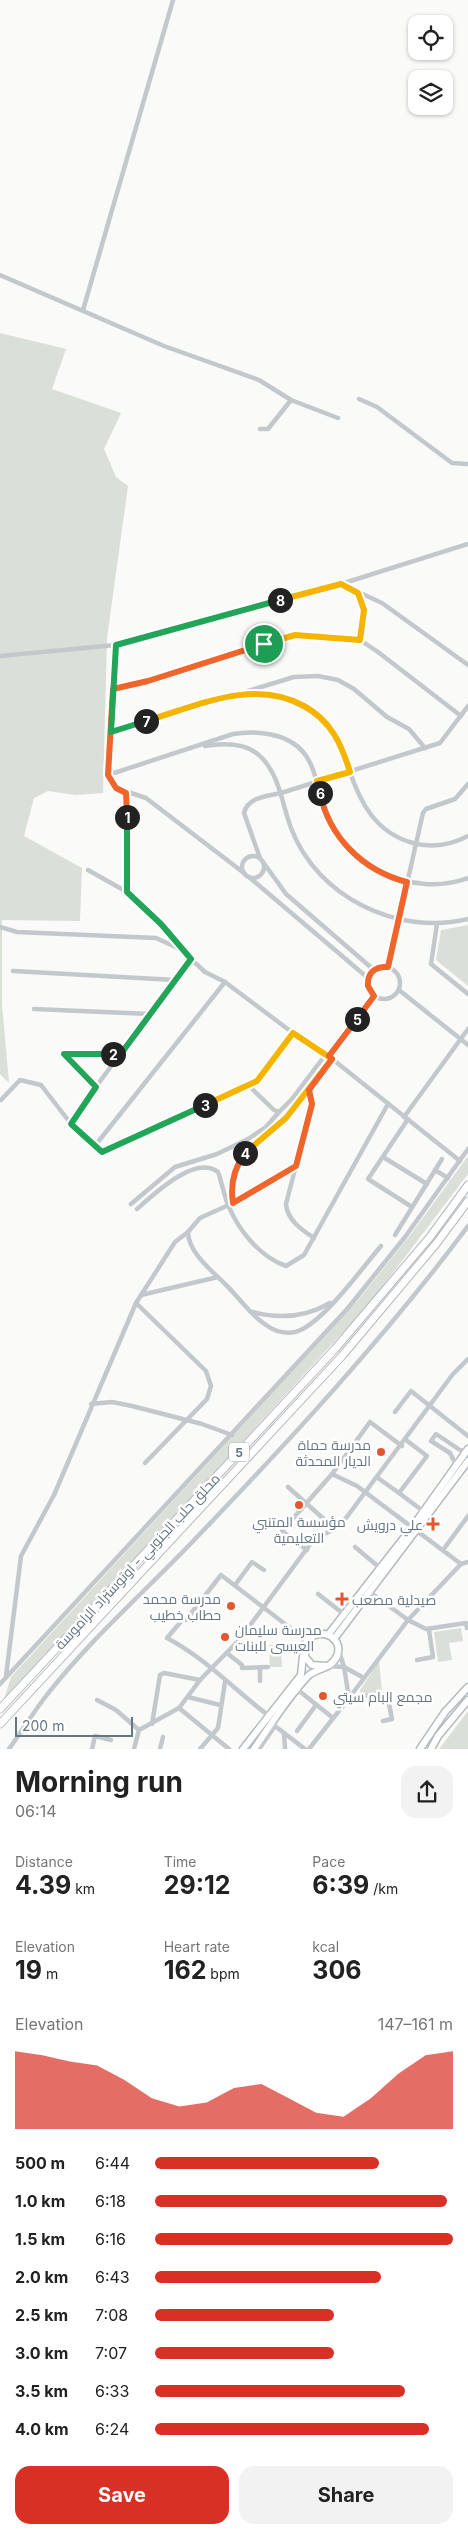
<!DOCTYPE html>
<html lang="en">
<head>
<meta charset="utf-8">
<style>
	:root { --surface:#fff; --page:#f2f2f2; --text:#222; --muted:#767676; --accent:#d93025 }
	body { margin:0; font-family:Inter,Cairo,sans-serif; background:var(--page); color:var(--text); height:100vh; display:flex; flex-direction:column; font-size:19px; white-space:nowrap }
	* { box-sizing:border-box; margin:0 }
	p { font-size:16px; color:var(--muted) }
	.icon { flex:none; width:28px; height:28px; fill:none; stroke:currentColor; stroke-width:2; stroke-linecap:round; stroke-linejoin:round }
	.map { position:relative; height:1749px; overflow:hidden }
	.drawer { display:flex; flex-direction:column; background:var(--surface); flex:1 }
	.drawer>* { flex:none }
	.tools { position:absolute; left:408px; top:15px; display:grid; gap:10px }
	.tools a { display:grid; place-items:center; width:45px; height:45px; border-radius:10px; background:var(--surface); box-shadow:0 1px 4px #0004; font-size:25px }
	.scale { position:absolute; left:15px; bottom:12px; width:118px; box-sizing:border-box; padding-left:5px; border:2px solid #657683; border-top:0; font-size:14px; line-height:18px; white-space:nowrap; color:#657683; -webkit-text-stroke:4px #fff; paint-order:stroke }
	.pin { position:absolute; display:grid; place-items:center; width:42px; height:42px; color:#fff; margin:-21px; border:2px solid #fff; border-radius:50%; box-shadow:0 1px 5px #0007 }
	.km { position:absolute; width:25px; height:25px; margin:-12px; border-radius:50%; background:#222; color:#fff; font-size:14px; line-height:25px; text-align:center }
	.round { display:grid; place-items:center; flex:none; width:52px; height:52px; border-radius:15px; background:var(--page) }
	.headline { display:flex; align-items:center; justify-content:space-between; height:85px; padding:0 15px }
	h1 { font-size:28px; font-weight:700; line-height:38px }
	.figures { display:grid; grid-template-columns:repeat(3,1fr); gap:8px; height:85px; padding:5px 15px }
	.figures div { display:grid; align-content:center }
	.figures b { font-size:25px; font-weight:700 }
	.figures small { font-size:14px; font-weight:400 }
	.figures p { font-size:14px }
	.chart { height:140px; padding:10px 15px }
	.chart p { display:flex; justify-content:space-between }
	.chart svg { width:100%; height:90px; margin-top:5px; fill:var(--accent); opacity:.7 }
	.button { display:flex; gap:10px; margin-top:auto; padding:10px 15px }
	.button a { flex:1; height:58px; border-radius:15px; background:var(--accent); color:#fff; font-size:20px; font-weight:700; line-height:58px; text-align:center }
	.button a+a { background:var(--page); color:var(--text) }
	ul { padding:0 15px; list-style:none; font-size:16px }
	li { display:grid; grid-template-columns:80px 60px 1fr; align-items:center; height:38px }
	li i { height:12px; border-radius:6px; background:var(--accent) }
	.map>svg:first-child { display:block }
	.green { fill:#dadfd7 }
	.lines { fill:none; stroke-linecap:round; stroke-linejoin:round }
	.secondary-casing { stroke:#b3babf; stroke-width:9 }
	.trunk-casing { stroke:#b4b9bd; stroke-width:9 }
	.minor { stroke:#c3c8cc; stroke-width:4.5 }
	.secondary { stroke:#fff; stroke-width:6 }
	.trunk { stroke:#fff; stroke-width:7 }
	.split-1-casing { stroke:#fff; stroke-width:10 }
	.split-2-casing { stroke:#fff; stroke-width:10 }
	.split-3-casing { stroke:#fff; stroke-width:10 }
	.split-4-casing { stroke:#fff; stroke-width:10 }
	.split-5-casing { stroke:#fff; stroke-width:10 }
	.split-6-casing { stroke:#fff; stroke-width:10 }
	.split-7-casing { stroke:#fff; stroke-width:10 }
	.split-8-casing { stroke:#fff; stroke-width:10 }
	.split-9-casing { stroke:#fff; stroke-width:10 }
	.split-1 { stroke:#f0652b; stroke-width:6 }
	.split-2 { stroke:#22a559; stroke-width:6 }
	.split-3 { stroke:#22a559; stroke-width:6 }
	.split-4 { stroke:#f5b400; stroke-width:6 }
	.split-5 { stroke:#f0652b; stroke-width:6 }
	.split-6 { stroke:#f0652b; stroke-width:6 }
	.split-7 { stroke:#f5b400; stroke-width:6 }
	.split-8 { stroke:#22a559; stroke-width:6 }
	.split-9 { stroke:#f5b400; stroke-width:6 }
	.poi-dot { fill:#e4572e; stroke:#fff; stroke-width:2 }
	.labels { text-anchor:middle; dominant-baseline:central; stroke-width:5; stroke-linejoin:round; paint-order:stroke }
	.shield { fill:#fff; stroke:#939fa8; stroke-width:1 }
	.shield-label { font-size:12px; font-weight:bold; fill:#657683 }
	.poi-label { font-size:14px; fill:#657683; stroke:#fff; text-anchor:end }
	.street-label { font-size:14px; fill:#657683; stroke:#fff }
</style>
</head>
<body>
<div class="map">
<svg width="468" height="1749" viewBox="0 0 468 1749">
	<rect width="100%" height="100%" fill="#fafaf8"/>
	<g class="green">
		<polygon points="0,333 66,349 52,389 121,413 104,449 116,477 128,486 107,638 103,793 75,795 48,791 34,798 24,836 82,868 80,921 2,920 2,1004 9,1083 0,1074"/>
		<polygon points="468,925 468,986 436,960 441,930"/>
		<polygon points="468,1156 468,1174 370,1303 3,1702 11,1677 358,1300 411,1234"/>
		<polygon points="461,1628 463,1641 449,1643 452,1660 438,1662 434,1632"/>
		<polygon points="269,1645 281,1646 282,1667 270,1667"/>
		<polygon points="379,1661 382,1692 361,1696 360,1690"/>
		<polygon points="468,1711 468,1749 439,1749"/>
	</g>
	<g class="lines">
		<defs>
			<g id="secondary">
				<polyline points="328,1635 413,1526 468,1449"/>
				<polyline points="334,1639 468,1461"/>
				<polyline points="243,1749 301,1675 303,1656"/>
				<path d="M254 1749C270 1726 289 1695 309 1675 318 1668 332 1668 337 1656 345 1635 315 1625 305 1644V1657L312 1665 327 1666"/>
				<polyline points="420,1749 445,1712 468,1687"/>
				<polyline points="431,1749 438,1736 468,1700"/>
			</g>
			<g id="trunk">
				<polyline points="0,1709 335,1349 430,1237 468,1185"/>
				<polyline points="0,1724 342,1356 436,1244 468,1201"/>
			</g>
		</defs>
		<use href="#secondary" class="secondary-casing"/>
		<use href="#trunk" class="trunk-casing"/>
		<g class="minor">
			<polyline points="0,275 164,346 259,380 291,400 338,418"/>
			<polyline points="83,310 173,0"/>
			<polyline points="359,399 377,407 452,463 468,464"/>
			<polyline points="260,429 268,429 291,400"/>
			<polyline points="341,584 382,603 468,665"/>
			<polyline points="359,593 364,610 360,640"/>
			<polyline points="116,645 108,775 116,788 146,798 244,873"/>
			<polyline points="0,656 116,645 341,584 468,544"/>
			<polyline points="113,689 148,681 295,635 344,639 360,640 378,652 461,716"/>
			<polyline points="248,691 294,677 318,676 338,680 354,689 387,717 409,729 425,748"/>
			<path d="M111 732C148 721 234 688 269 693 296 697 322 714 337 737 344 746 346 758 349 769 360 803 376 833 413 843 431 848 451 845 468 836"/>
			<path d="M205 746C224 743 248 742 262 758 280 777 282 804 291 828 317 897 397 936 468 919"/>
			<path d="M108 775 233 734C256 730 288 733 304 753 318 771 317 794 326 814 349 867 411 898 468 878"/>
			<polyline points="126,793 127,892"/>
			<circle cx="253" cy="867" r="11"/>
			<path d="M260 858 244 813C248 797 267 796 281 793L440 743 468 706"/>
			<polyline points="263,862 286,894 374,970"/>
			<polyline points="88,870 127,892 161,924 191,959 205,972 225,982 293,1033 326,1054 460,1161"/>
			<polyline points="249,877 368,978"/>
			<polyline points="437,924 431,964 468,994"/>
			<polyline points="0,927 17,932 156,938 182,950"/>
			<circle cx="384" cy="983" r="16"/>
			<polyline points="388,967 423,813 426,809 455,799 468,784"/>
			<polyline points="13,971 175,980"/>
			<polyline points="399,990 468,1045"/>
			<polyline points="34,1009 150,1014"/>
			<polyline points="64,1054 120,1055"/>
			<polyline points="64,1054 96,1087"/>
			<polyline points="329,1056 374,996"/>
			<polyline points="248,1085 274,1110 279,1112 292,1099 326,1054"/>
			<path d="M309 1090 312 1104 286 1204C287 1220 302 1230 314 1238"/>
			<polyline points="1,1100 20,1080 41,1085 68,1120 102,1152 257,1081 293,1033"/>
			<polyline points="404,1117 468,1029"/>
			<polyline points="408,1119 368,1179 412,1207"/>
			<polyline points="71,1124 92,1092 191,959"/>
			<polyline points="94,1147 225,982"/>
			<polyline points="383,1157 427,1184"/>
			<polyline points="435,1170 448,1178"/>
			<polyline points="233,1203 232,1181 238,1163 245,1153 287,1118 333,1059"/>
			<polyline points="131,1204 175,1167 217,1154 248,1139 266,1127 279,1112"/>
			<path d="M137 1209C153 1195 195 1154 218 1172 222 1183 224 1195 228 1205 239 1231 260 1257 286 1266L304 1255 388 1104"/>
			<path d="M188 1232C188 1252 212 1271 225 1284 238 1296 250 1315 266 1325 274 1331 284 1334 295 1332 321 1326 362 1268 381 1246"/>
			<polyline points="395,1235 442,1159"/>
			<polyline points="141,1295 218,1277"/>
			<polyline points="136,1303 206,1371 211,1386 207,1399 145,1463"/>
			<path d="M253 1312C279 1319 306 1317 330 1303"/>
			<polyline points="91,1404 112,1402 132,1406 202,1424 232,1435"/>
			<polyline points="395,1412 411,1391 468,1436"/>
			<polyline points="456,1465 450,1453 431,1441 436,1434 460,1450 466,1451"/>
			<polyline points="332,1474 370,1422 402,1446"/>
			<polyline points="378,1478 399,1493 427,1456 406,1440"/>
			<polyline points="288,1487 335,1529"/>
			<polyline points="399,1493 423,1511"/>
			<polyline points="355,1547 380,1568"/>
			<polyline points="307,1550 282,1531 332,1474 357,1486 461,1564"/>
			<polyline points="443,1550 468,1516"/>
			<polyline points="235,1585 252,1562 264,1570"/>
			<polyline points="370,1592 408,1620 426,1629 466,1623 467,1628"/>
			<polyline points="318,1594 345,1615"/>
			<polyline points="339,1651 344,1667 364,1678"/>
			<polyline points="227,1653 242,1665 242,1668 268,1667"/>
			<polyline points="417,1660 433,1657 429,1630"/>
			<polyline points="6,1676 21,1556 54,1495 136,1303 175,1242 188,1232 200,1218 233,1203 296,1166"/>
			<polyline points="260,1681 260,1668"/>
			<polyline points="0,1684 348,1308 405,1237 468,1149"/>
			<polyline points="298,1690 333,1718"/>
			<polyline points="188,1697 220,1705"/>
			<polyline points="97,1700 116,1710 139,1730"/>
			<polyline points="179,1708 229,1749"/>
			<path d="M269 1716C235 1690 205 1658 167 1638L184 1618 186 1620 221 1575 306 1640"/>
			<polyline points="383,1721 392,1719 387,1694 349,1698 408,1620 461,1564 468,1562"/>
			<polyline points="152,1724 160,1675 164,1673 200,1680"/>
			<polyline points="297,1731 316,1705"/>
			<polyline points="284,1733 285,1748"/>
			<path d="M9 1749C21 1732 33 1713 46 1696 91 1638 147 1590 197 1537 292 1438 386 1336 468 1226"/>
			<polyline points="92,1749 95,1736 111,1740"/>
			<polyline points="134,1749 139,1730 179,1708 200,1680 240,1639 314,1539 335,1529 346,1518 453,1374 468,1359"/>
			<polyline points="160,1749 163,1737"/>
			<polyline points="200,1749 218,1728 225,1682"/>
			<polyline points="259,1749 275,1726 305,1749"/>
			<polyline points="309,1749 349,1698 344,1667 328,1666"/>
		</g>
		<use href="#secondary" class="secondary"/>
		<use href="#trunk" class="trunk"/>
	</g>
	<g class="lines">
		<defs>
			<polyline id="split-1" points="127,817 126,793 116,788 108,775 113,689 148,681 264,644"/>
			<polyline id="split-2" points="113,1054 120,1055 191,959 161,924 127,892 127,817"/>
			<polyline id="split-3" points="113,1054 64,1054 96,1087 71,1124 102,1152 205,1105"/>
			<polyline id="split-4" points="205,1105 257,1081 293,1033 332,1059 286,1118 245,1153"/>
			<path id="split-5" d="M245 1153C234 1168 230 1184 233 1203L296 1166 312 1104 309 1090 332 1059 329 1056 357 1019"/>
			<path id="split-6" d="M320 793C329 837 363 871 407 882L388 967C375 966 367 973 368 986L374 996 357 1019"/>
			<path id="split-7" d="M146 721C197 706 253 678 304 706 331 721 341 743 350 772L317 781 320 793"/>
			<polyline id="split-8" points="146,721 111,732 116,645 280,600"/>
			<polyline id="split-9" points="264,644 295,635 360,640 364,610 358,593 341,584 280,600"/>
		</defs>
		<use href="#split-1" class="split-1-casing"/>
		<use href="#split-2" class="split-2-casing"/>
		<use href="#split-3" class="split-3-casing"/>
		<use href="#split-4" class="split-4-casing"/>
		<use href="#split-5" class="split-5-casing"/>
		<use href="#split-6" class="split-6-casing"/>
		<use href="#split-7" class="split-7-casing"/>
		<use href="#split-8" class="split-8-casing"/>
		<use href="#split-9" class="split-9-casing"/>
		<use href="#split-1" class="split-1"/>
		<use href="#split-2" class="split-2"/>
		<use href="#split-3" class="split-3"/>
		<use href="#split-4" class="split-4"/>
		<use href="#split-5" class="split-5"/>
		<use href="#split-6" class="split-6"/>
		<use href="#split-7" class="split-7"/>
		<use href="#split-8" class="split-8"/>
		<use href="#split-9" class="split-9"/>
	</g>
	<g class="poi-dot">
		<circle cx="381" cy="1452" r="5"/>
		<circle cx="299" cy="1505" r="5"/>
		<path d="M430.5 1516.5h5v5h5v5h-5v5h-5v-5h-5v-5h5z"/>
		<path d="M339.5 1591.5h5v5h5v5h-5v5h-5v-5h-5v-5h5z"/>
		<circle cx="231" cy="1606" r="5"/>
		<circle cx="225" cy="1637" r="5"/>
		<circle cx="323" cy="1696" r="5"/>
	</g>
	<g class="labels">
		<rect class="shield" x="229" y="1442.5" width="20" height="19" rx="4"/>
		<g class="shield-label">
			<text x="239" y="1452">5</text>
		</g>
		<g class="poi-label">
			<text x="371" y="1444">مدرسة حماة<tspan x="371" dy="16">الديار المحدثة</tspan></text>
			<text x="299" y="1521" text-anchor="middle">مؤسسة المتنبي<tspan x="299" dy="16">التعليمية</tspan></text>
			<text x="423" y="1524">علي درويش</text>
			<text x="221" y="1598">مدرسة محمد<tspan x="221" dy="16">حطاب خطيب</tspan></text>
			<text x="352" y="1599" text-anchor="start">صيدلية مصعب</text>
			<text x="235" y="1629" text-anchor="start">مدرسة سليمان<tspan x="235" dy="16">العيسى للبنات</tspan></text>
			<text x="333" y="1696" text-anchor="start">مجمع البام سيتي</text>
		</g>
		<g class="street-label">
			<text transform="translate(137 1561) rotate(-47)">محلق حلب الجنوبي - اوتوستراد الراموسة</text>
		</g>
	</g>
</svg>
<div class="tools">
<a><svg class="icon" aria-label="locate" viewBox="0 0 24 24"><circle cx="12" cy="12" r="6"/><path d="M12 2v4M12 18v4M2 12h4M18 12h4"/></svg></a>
<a><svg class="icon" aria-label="layers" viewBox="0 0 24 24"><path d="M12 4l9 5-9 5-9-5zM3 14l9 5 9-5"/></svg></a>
</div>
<div class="scale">200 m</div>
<div class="pin" style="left:264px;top:644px;background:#1e9e55"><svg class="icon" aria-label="arrive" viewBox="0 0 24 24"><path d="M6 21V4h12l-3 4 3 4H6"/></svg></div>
<b class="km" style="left:127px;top:817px">1</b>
<b class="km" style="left:113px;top:1054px">2</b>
<b class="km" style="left:205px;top:1105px">3</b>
<b class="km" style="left:245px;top:1153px">4</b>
<b class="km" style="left:357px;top:1019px">5</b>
<b class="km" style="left:320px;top:793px">6</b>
<b class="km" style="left:146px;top:721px">7</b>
<b class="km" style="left:280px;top:600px">8</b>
</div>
<section class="drawer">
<div class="headline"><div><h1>Morning run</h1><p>06:14</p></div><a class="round"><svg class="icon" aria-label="share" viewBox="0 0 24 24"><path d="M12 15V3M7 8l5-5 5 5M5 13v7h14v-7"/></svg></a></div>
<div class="figures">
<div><p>Distance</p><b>4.39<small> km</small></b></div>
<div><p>Time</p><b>29:12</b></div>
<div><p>Pace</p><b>6:39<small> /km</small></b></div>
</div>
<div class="figures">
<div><p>Elevation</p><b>19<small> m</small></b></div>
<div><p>Heart rate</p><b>162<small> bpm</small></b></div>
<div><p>kcal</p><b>306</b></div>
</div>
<div class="chart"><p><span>Elevation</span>147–161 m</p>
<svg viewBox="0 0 160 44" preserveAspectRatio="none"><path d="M0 44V6L10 8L20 11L30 13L40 20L50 29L60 33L70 31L80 24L90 22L100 29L110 36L120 38L130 29L140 17L150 8L160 6V44z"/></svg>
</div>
<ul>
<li><b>500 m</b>6:44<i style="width:75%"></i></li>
<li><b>1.0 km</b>6:18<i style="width:98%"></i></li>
<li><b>1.5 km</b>6:16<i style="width:100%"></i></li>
<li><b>2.0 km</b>6:43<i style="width:76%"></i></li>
<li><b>2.5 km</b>7:08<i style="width:60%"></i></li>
<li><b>3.0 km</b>7:07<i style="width:60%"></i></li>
<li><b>3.5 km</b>6:33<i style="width:84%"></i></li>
<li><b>4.0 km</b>6:24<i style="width:92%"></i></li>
</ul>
<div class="button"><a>Save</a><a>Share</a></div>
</section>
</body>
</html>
